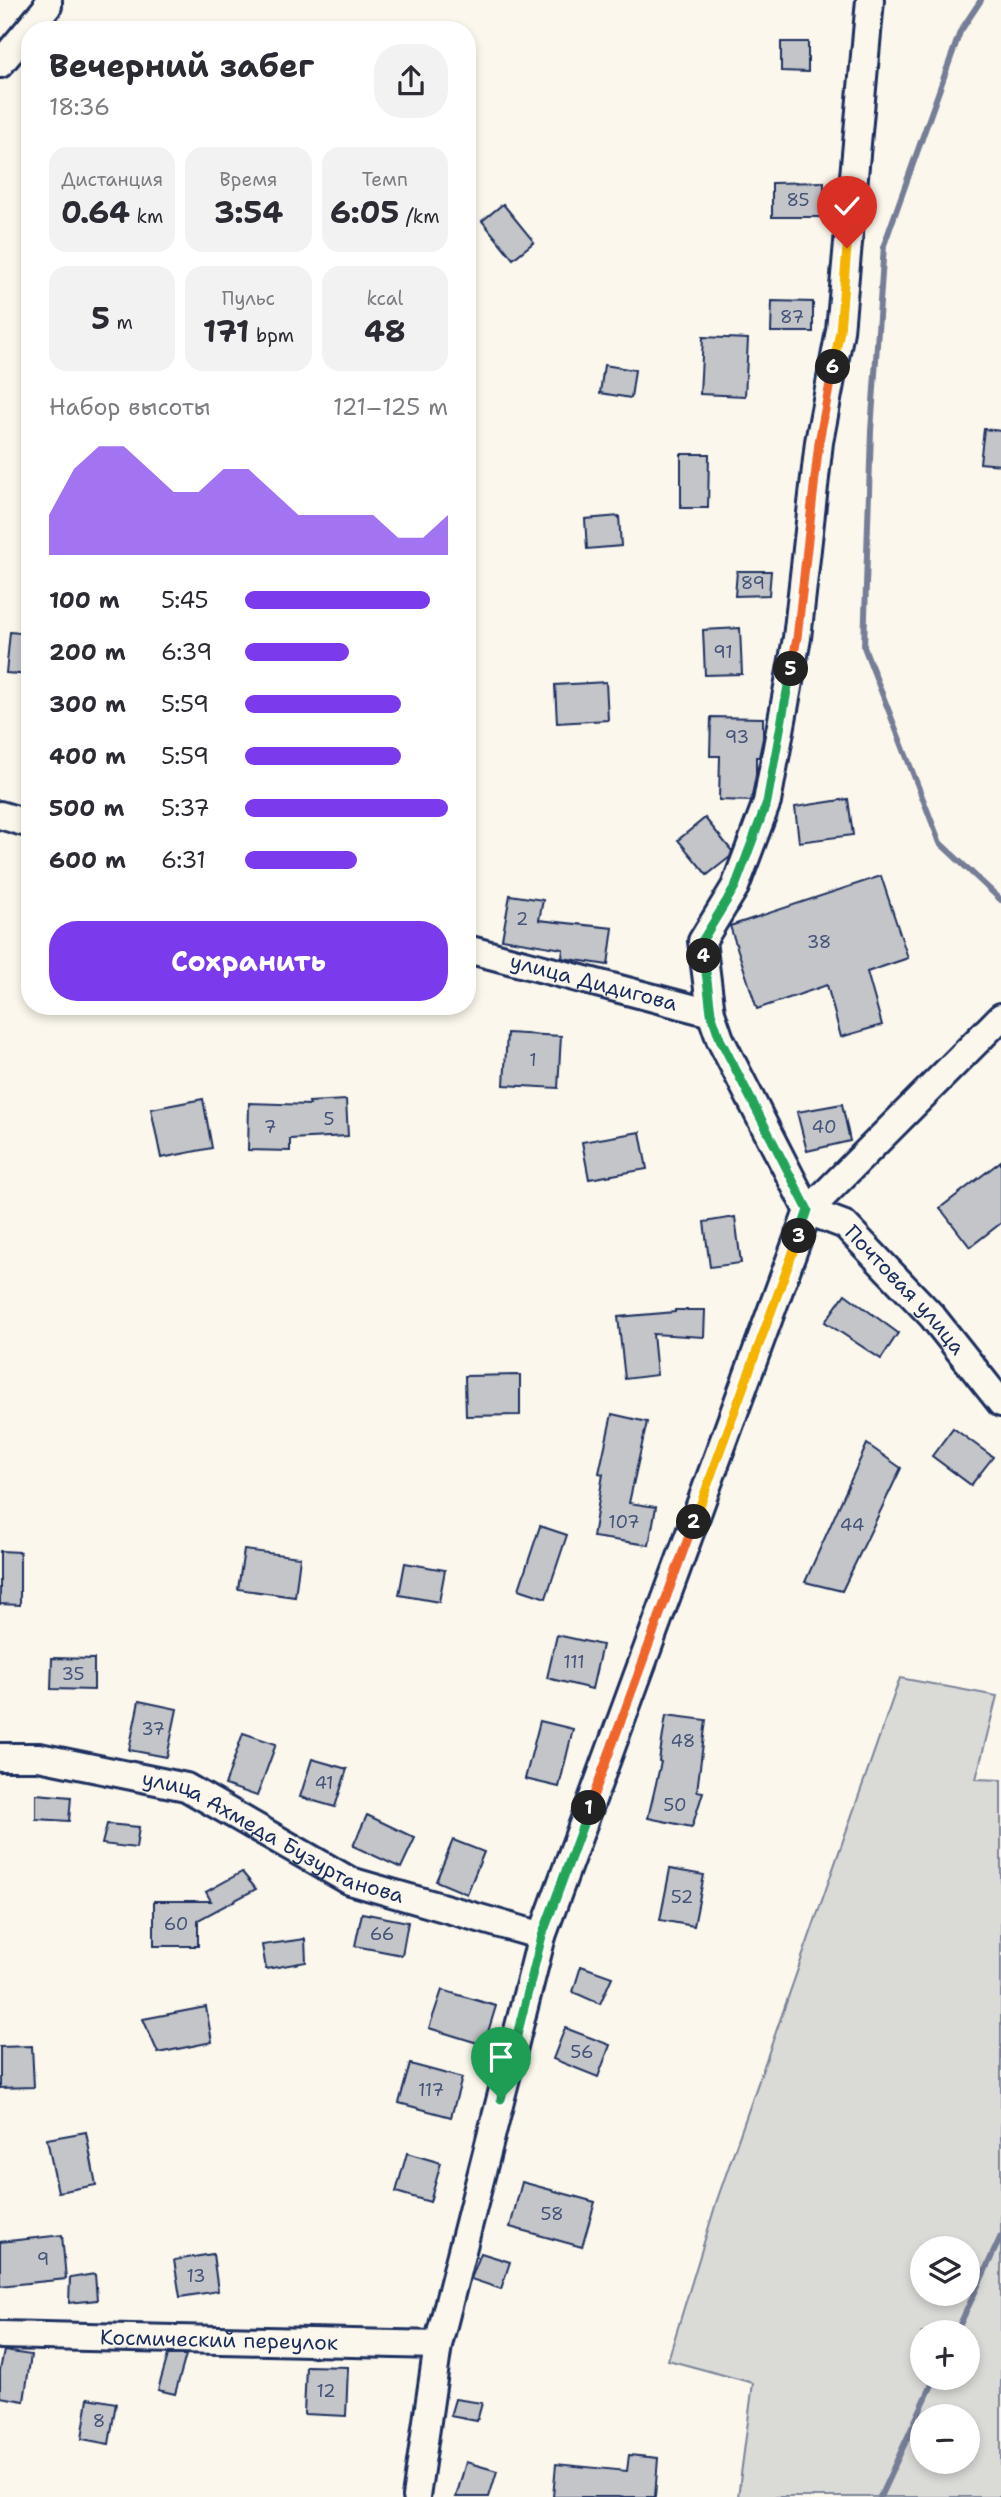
<!DOCTYPE html>
<html lang="ru">
<head>
<meta charset="utf-8">
<style>
	:root { --surface:#fff; --page:#f2f2f3; --text:#2b2b33; --muted:#7c7c81; --accent:#7c3aed }
	body { margin:0; font-family:"Shantell Sans",sans-serif; background:var(--page); color:var(--text); height:100vh; display:flex; flex-direction:column; font-size:26px; white-space:nowrap }
	* { box-sizing:border-box; margin:0 }
	p { font-size:23px; color:var(--muted) }
	.icon { flex:none; width:38px; height:38px; fill:none; stroke:currentColor; stroke-width:2; stroke-linecap:round; stroke-linejoin:round }
	.map { position:relative; flex:1; overflow:hidden }
	.sheet { position:absolute; left:21px; top:21px; width:455px; height:994px; display:flex; flex-direction:column; background:var(--surface); border-radius:28px; box-shadow:0 4px 10px #0003 }
	.sheet>* { flex:none }
	.buttons { position:absolute; left:910px; top:2236px; display:grid; gap:14px }
	.buttons a { display:grid; place-items:center; width:70px; height:70px; border-radius:50%; background:var(--surface); box-shadow:0 4px 10px #0003; font-size:35px }
	.pin { position:absolute; display:grid; place-items:center; width:60px; height:60px; color:#fff; margin:-72px -30px; border-radius:50% 50% 50% 0; rotate:-45deg; box-shadow:0 0 7px #0007 }
	.pin .icon { rotate:45deg }
	.km { position:absolute; width:35px; height:35px; margin:-18px; border-radius:50%; background:#222; color:#fff; font-size:19px; line-height:35px; text-align:center }
	.round { display:grid; place-items:center; flex:none; width:74px; height:74px; border-radius:28px; background:var(--page) }
	.summary { display:flex; align-items:center; justify-content:space-between; height:119px; padding:0 28px }
	h1 { font-size:32px; font-weight:700; line-height:52px }
	.metrics { display:grid; grid-template-columns:repeat(3,1fr); gap:10px; height:119px; padding:7px 28px }
	.metrics div { display:grid; align-content:center; border-radius:18px; background:var(--page); text-align:center }
	.metrics b { font-size:30px; font-weight:700 }
	.metrics small { font-size:19px; font-weight:400 }
	.metrics p { font-size:19px }
	.chart { height:196px; padding:14px 28px }
	.chart p { display:flex; justify-content:space-between }
	.chart svg { width:100%; height:126px; margin-top:7px; fill:var(--accent); opacity:.7 }
	.action { display:flex; gap:14px; margin-top:auto; padding:14px 28px }
	.action a { flex:1; height:80px; border-radius:28px; background:var(--accent); color:#fff; font-size:28px; font-weight:700; line-height:80px; text-align:center }
	ul { padding:0 28px; list-style:none; font-size:23px }
	li { display:grid; grid-template-columns:112px 84px 1fr; align-items:center; height:52px }
	li i { height:18px; border-radius:9px; background:var(--accent) }
	.map>svg:first-child { display:block }
	.green { fill:#dadad7; stroke:#7a849a; stroke-width:2; fill-rule:evenodd }
	.lines { fill:none; stroke-linecap:round; stroke-linejoin:round }
	.stream { stroke:#747e96; stroke-width:6 }
	.building { fill:#c3c5c9; stroke:#1b2f5e; stroke-width:2 }
	.minor-casing { stroke:#1b2f5e; stroke-width:32 }
	.minor { stroke:#fbf7ec; stroke-width:26 }
	.split-1-casing { stroke:#fff; stroke-width:14 }
	.split-2-casing { stroke:#fff; stroke-width:14 }
	.split-3-casing { stroke:#fff; stroke-width:14 }
	.split-4-casing { stroke:#fff; stroke-width:14 }
	.split-5-casing { stroke:#fff; stroke-width:14 }
	.split-6-casing { stroke:#fff; stroke-width:14 }
	.split-7-casing { stroke:#fff; stroke-width:14 }
	.split-1 { stroke:#22a559; stroke-width:9 }
	.split-2 { stroke:#f0652b; stroke-width:9 }
	.split-3 { stroke:#f5b400; stroke-width:9 }
	.split-4 { stroke:#22a559; stroke-width:9 }
	.split-5 { stroke:#22a559; stroke-width:9 }
	.split-6 { stroke:#f0652b; stroke-width:9 }
	.split-7 { stroke:#f5b400; stroke-width:9 }
	.labels { text-anchor:middle; dominant-baseline:central; stroke-width:5; stroke-linejoin:round; paint-order:stroke }
	.number-label { font-size:18px; fill:#455479 }
	.street-label { font-size:21px; fill:#1b2f5e; stroke:#fbf7ec }
</style>
</head>
<body>
<div class="map">
<svg width="1001" height="2497" viewBox="0 0 1001 2497">
	<rect width="100%" height="100%" fill="#fbf7ec"/>
	<filter id="ink" filterUnits="userSpaceOnUse"><feTurbulence type="fractalNoise" baseFrequency=".0143" numOctaves="2"/><feDisplacementMap in="SourceGraphic" scale="14" xChannelSelector="R" yChannelSelector="G"/><feConvolveMatrix kernelMatrix="1 2 1 2 8 2 1 2 1" color-interpolation-filters="sRGB"/></filter>
	<g filter="url(#ink)">
		<path class="green" d="M900 1678 997 1696 976 1779 1001 1780V2497H738L753 2383 668 2360 717 2200ZM922 2249H968V2294H922ZM922 2333H968V2378H922ZM922 2417H968V2462H922Z"/>
		<g class="lines">
			<g class="stream">
				<polyline points="981,0 960,32 884,245 871,431 864,647 940,843 1001,900"/>
				<polyline points="956,2333 1001,2236"/>
				<polyline points="880,2497 935,2378"/>
			</g>
		</g>
		<g class="building">
			<polygon points="781,42 808,42 808,72 781,71"/>
			<polygon points="824,182 824,217 772,217 772,183"/>
			<polygon points="503,204 534,242 513,259 482,221"/>
			<polygon points="772,301 813,302 813,332 771,332"/>
			<polygon points="703,337 748,339 745,396 700,394"/>
			<polygon points="604,365 635,370 631,398 600,393"/>
			<polygon points="984,429 1001,431 1001,465 980,463"/>
			<polygon points="681,454 709,454 708,508 681,508"/>
			<polygon points="619,516 621,546 587,549 585,519"/>
			<polygon points="737,571 771,571 769,595 735,596"/>
			<polygon points="740,628 742,674 705,675 703,630"/>
			<polygon points="10,632 30,634 30,675 6,673"/>
			<polygon points="606,682 608,720 557,723 555,685"/>
			<polygon points="711,717 763,718 763,738 759,757 756,757 756,775 751,801 719,800 720,756 710,756"/>
			<polygon points="848,799 853,835 799,842 795,807"/>
			<polygon points="705,818 732,851 730,857 707,875 678,840"/>
			<polygon points="881,876 908,958 867,972 882,1025 841,1037 827,985 757,1009 730,926"/>
			<polygon points="510,895 543,900 539,920 613,928 608,965 562,958 563,949 502,939"/>
			<polygon points="507,1033 561,1036 558,1088 504,1085"/>
			<polygon points="203,1099 212,1148 161,1158 151,1109"/>
			<polygon points="346,1100 348,1136 290,1139 290,1151 248,1150 249,1103 310,1105 309,1102"/>
			<polygon points="842,1104 850,1141 807,1151 797,1112"/>
			<polygon points="640,1132 647,1169 589,1179 582,1142"/>
			<polygon points="1001,1161 1001,1223 970,1247 940,1208"/>
			<polygon points="735,1217 741,1263 710,1267 704,1222"/>
			<polygon points="845,1294 898,1333 881,1359 825,1322"/>
			<polygon points="675,1310 705,1310 704,1337 653,1334 657,1375 625,1379 618,1317 675,1312"/>
			<polygon points="520,1375 520,1415 466,1416 465,1376"/>
			<polygon points="612,1414 647,1422 629,1503 656,1507 649,1545 593,1537 603,1474 599,1473"/>
			<polygon points="953,1428 993,1457 971,1485 932,1456"/>
			<polygon points="867,1444 901,1468 842,1591 805,1582"/>
			<polygon points="540,1526 567,1535 546,1598 519,1589"/>
			<polygon points="244,1550 300,1557 295,1597 238,1589"/>
			<polygon points="0,1551 20,1552 20,1605 0,1604"/>
			<polygon points="405,1563 445,1570 439,1602 399,1595"/>
			<polygon points="557,1635 602,1645 592,1689 547,1678"/>
			<polygon points="52,1658 94,1659 94,1690 51,1689"/>
			<polygon points="139,1701 177,1709 167,1757 129,1750"/>
			<polygon points="666,1715 706,1720 697,1791 703,1792 692,1827 648,1818 661,1762 659,1761"/>
			<polygon points="540,1721 573,1729 559,1787 525,1779"/>
			<polygon points="243,1733 276,1744 257,1796 225,1785"/>
			<polygon points="312,1759 347,1769 335,1807 300,1797"/>
			<polygon points="36,1794 71,1797 69,1821 36,1819"/>
			<polygon points="367,1815 415,1838 401,1868 353,1846"/>
			<polygon points="107,1824 139,1827 136,1848 102,1844"/>
			<polygon points="453,1840 484,1852 467,1894 436,1881"/>
			<polygon points="670,1869 704,1875 694,1926 660,1920"/>
			<polygon points="242,1872 256,1889 198,1920 198,1946 154,1946 154,1901 211,1901 206,1892"/>
			<polygon points="362,1913 408,1922 402,1955 355,1946"/>
			<polygon points="305,1939 306,1962 266,1969 262,1945"/>
			<polygon points="581,1966 612,1977 600,2004 573,1992"/>
			<polygon points="442,1990 496,2006 484,2045 429,2028"/>
			<polygon points="206,2007 212,2042 158,2053 143,2019"/>
			<polygon points="565,2028 610,2045 598,2077 553,2059"/>
			<polygon points="32,2046 34,2087 0,2088 0,2047"/>
			<polygon points="410,2064 462,2078 451,2117 399,2103"/>
			<polygon points="86,2132 96,2185 58,2192 47,2139"/>
			<polygon points="407,2153 441,2163 430,2202 396,2192"/>
			<polygon points="522,2182 595,2202 582,2247 510,2227"/>
			<polygon points="62,2235 66,2279 0,2286 0,2242"/>
			<polygon points="481,2253 510,2262 501,2289 471,2279"/>
			<polygon points="213,2254 218,2291 180,2297 174,2260"/>
			<polygon points="95,2274 97,2300 69,2303 70,2278"/>
			<polygon points="4,2351 31,2355 24,2401 0,2397 0,2370"/>
			<polygon points="168,2355 186,2355 175,2394 158,2390"/>
			<polygon points="306,2366 348,2367 346,2416 304,2414"/>
			<polygon points="88,2398 116,2403 109,2444 82,2439"/>
			<polygon points="455,2399 482,2403 477,2421 450,2416"/>
			<polygon points="629,2455 658,2458 655,2497 553,2497 556,2464 627,2471"/>
			<polygon points="466,2462 497,2471 489,2497 456,2497"/>
		</g>
		<g class="lines">
			<defs>
				<g id="minor">
					<polyline points="0,64 48,6 48,0"/>
					<polyline points="0,815 30,824"/>
					<path id="s1" d="M467 949 711 1013 720 1039 808 1211"/>
					<polyline points="711,1013 702,941 735,887 767,802 797,638 819,442 840,331 870,0"/>
					<path id="s2" d="M808 1211 845 1225 932 1316 1001 1403"/>
					<path id="s3" d="M0 1757H39L186 1787 350 1881 542 1936"/>
					<path id="s4" d="M0 2335 438 2345"/>
					<polyline points="416,2497 438,2345 542,1936 808,1211 1001,1017"/>
				</g>
			</defs>
			<use href="#minor" class="minor-casing"/>
			<use href="#minor" class="minor"/>
		</g>
	</g>
	<g class="lines" filter="url(#ink)">
		<defs>
			<polyline id="split-1" points="501,2099 542,1936 589,1808"/>
			<polyline id="split-2" points="589,1808 694,1522"/>
			<polyline id="split-3" points="694,1522 799,1236"/>
			<polyline id="split-4" points="704,956 711,1013 720,1039 808,1210 799,1236"/>
			<polyline id="split-5" points="704,956 702,941 735,887 767,802 791,669"/>
			<polyline id="split-6" points="791,669 797,638 819,442 833,367"/>
			<polyline id="split-7" points="833,367 840,331 847,248"/>
		</defs>
		<use href="#split-1" class="split-1-casing"/>
		<use href="#split-2" class="split-2-casing"/>
		<use href="#split-3" class="split-3-casing"/>
		<use href="#split-4" class="split-4-casing"/>
		<use href="#split-5" class="split-5-casing"/>
		<use href="#split-6" class="split-6-casing"/>
		<use href="#split-7" class="split-7-casing"/>
		<use href="#split-1" class="split-1"/>
		<use href="#split-2" class="split-2"/>
		<use href="#split-3" class="split-3"/>
		<use href="#split-4" class="split-4"/>
		<use href="#split-5" class="split-5"/>
		<use href="#split-6" class="split-6"/>
		<use href="#split-7" class="split-7"/>
	</g>
	<g class="labels">
		<g class="number-label">
			<text x="798" y="200">85</text>
			<text x="792" y="317">87</text>
			<text x="753" y="583">89</text>
			<text x="723" y="652">91</text>
			<text x="737" y="737">93</text>
			<text x="522" y="919">2</text>
			<text x="819" y="942">38</text>
			<text x="533" y="1060">1</text>
			<text x="329" y="1119">5</text>
			<text x="270" y="1127">7</text>
			<text x="824" y="1127">40</text>
			<text x="624" y="1522">107</text>
			<text x="852" y="1525">44</text>
			<text x="574" y="1662">111</text>
			<text x="73" y="1674">35</text>
			<text x="153" y="1729">37</text>
			<text x="683" y="1741">48</text>
			<text x="324" y="1783">41</text>
			<text x="675" y="1805">50</text>
			<text x="682" y="1897">52</text>
			<text x="176" y="1924">60</text>
			<text x="382" y="1934">66</text>
			<text x="582" y="2052">56</text>
			<text x="431" y="2090">117</text>
			<text x="552" y="2214">58</text>
			<text x="43" y="2259">9</text>
			<text x="196" y="2276">13</text>
			<text x="326" y="2391">12</text>
			<text x="99" y="2421">8</text>
		</g>
		<g class="street-label">
			<text stroke="none"><textPath href="#s1" startOffset="131">улица Дидигова</textPath></text>
			<text stroke="none"><textPath href="#s2" startOffset="128">Почтовая улица</textPath></text>
			<text stroke="none"><textPath href="#s3" startOffset="289">улица Ахмеда Бузуртанова</textPath></text>
			<text stroke="none"><textPath href="#s4" startOffset="219">Космический переулок</textPath></text>
		</g>
	</g>
</svg>
<div class="buttons">
<a><svg class="icon" aria-label="layers" viewBox="0 0 24 24"><path d="M12 4l9 5-9 5-9-5zM3 14l9 5 9-5"/></svg></a>
<a>+</a>
<a>−</a>
</div>
<div class="pin" style="left:501px;top:2099px;background:#1e9e55"><svg class="icon" aria-label="arrive" viewBox="0 0 24 24"><path d="M6 21V4h12l-3 4 3 4H6"/></svg></div>
<div class="pin" style="left:847px;top:248px;background:#d93025"><svg class="icon" aria-label="check" viewBox="0 0 24 24"><path d="M5 12l5 5 9-10"/></svg></div>
<b class="km" style="left:589px;top:1808px">1</b>
<b class="km" style="left:694px;top:1522px">2</b>
<b class="km" style="left:799px;top:1236px">3</b>
<b class="km" style="left:704px;top:956px">4</b>
<b class="km" style="left:791px;top:669px">5</b>
<b class="km" style="left:833px;top:367px">6</b>
<section class="sheet">
<div class="summary"><div><h1>Вечерний забег</h1><p>18:36</p></div><a class="round"><svg class="icon" aria-label="share" viewBox="0 0 24 24"><path d="M12 15V3M7 8l5-5 5 5M5 13v7h14v-7"/></svg></a></div>
<div class="metrics">
<div><p>Дистанция</p><b>0.64<small> km</small></b></div>
<div><p>Время</p><b>3:54</b></div>
<div><p>Темп</p><b>6:05<small> /km</small></b></div>
</div>
<div class="metrics">
<div><b>5<small> m</small></b></div>
<div><p>Пульс</p><b>171<small> bpm</small></b></div>
<div><p>kcal</p><b>48</b></div>
</div>
<div class="chart"><p><span>Набор высоты</span>121–125 m</p>
<svg viewBox="0 0 160 44" preserveAspectRatio="none"><path d="M0 44V30L10 14L20 6L30 6L40 14L50 22L60 22L70 14L80 14L90 22L100 30L110 30L120 30L130 30L140 38L150 38L160 30V44z"/></svg>
</div>
<ul>
<li><b>100 m</b>5:45<i style="width:91%"></i></li>
<li><b>200 m</b>6:39<i style="width:51%"></i></li>
<li><b>300 m</b>5:59<i style="width:77%"></i></li>
<li><b>400 m</b>5:59<i style="width:77%"></i></li>
<li><b>500 m</b>5:37<i style="width:100%"></i></li>
<li><b>600 m</b>6:31<i style="width:55%"></i></li>
</ul>
<div class="action"><a>Сохранить</a></div>
</section>
</div>
</body>
</html>
